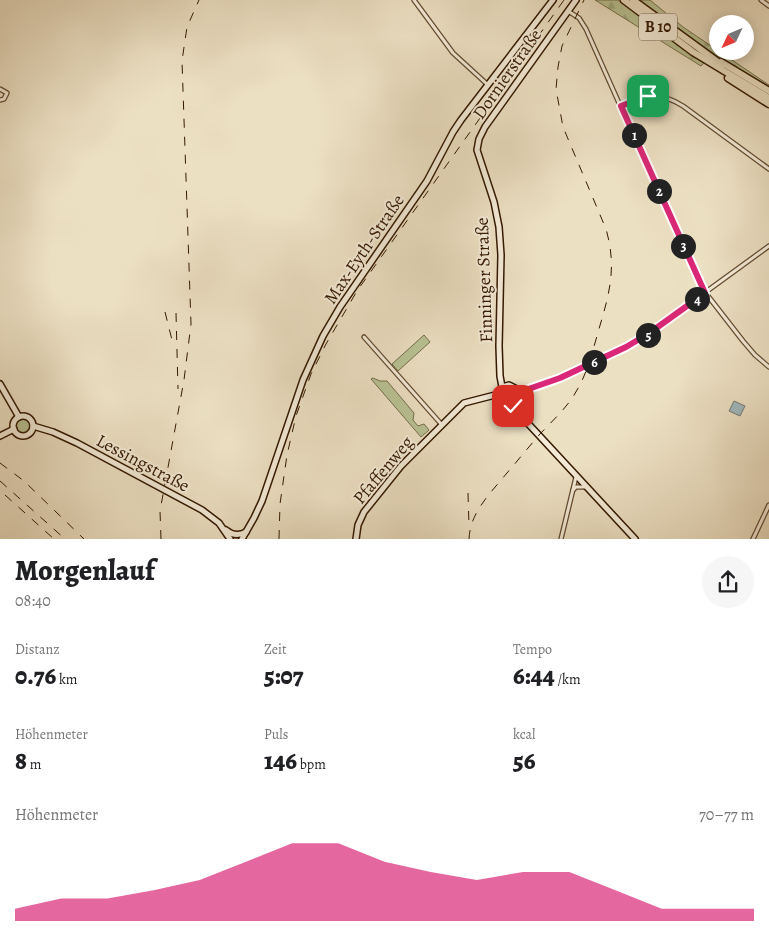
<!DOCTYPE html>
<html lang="de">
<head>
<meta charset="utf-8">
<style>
	:root { --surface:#fff; --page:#f6f6f6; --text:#202124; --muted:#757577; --accent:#db2777 }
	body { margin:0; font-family:Alegreya,serif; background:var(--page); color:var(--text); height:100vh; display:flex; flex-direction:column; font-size:19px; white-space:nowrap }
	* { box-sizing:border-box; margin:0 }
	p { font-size:16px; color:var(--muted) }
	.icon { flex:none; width:28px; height:28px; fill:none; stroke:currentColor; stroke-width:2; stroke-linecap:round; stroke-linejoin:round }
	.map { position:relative; height:539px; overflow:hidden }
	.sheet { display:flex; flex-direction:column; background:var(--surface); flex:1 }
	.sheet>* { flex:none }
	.needle { width:32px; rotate:226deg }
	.controls { position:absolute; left:709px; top:15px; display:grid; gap:10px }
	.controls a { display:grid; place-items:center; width:45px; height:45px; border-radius:50%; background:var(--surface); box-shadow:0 2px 12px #0003; font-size:25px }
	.pin { position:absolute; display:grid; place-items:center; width:42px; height:42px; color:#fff; margin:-21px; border-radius:10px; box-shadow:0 2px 8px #0006 }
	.km { position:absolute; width:25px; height:25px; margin:-12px; border-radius:50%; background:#222; color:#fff; font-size:14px; line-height:25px; text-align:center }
	.round { display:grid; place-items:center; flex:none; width:52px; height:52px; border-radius:26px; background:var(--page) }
	.summary { display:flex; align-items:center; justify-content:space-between; height:85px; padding:0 15px }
	h1 { font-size:28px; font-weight:800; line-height:38px }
	.stats { display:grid; grid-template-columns:repeat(3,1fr); gap:8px; height:85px; padding:5px 15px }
	.stats div { display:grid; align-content:center }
	.stats b { font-size:25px; font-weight:800 }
	.stats small { font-size:14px; font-weight:400 }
	.stats p { font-size:14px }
	.chart { height:140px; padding:10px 15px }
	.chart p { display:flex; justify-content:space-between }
	.chart svg { width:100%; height:90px; margin-top:5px; fill:var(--accent); opacity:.7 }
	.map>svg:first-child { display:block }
	.green { fill:#b8c294; stroke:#766d4a }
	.forest { fill:url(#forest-firs); stroke:#766d4a }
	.water { fill:#a0bac0; stroke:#757974 }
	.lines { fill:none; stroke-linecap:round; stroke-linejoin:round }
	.street-casing { stroke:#624a32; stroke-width:5.5 }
	.secondary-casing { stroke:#341801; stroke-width:8 }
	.highway-casing { stroke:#341801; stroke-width:9 }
	.street { stroke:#f3ebd8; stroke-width:3 }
	.secondary { stroke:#f3ebd8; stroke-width:5 }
	.highway { stroke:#ece0c3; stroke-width:6 }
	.rail { stroke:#341801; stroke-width:1; stroke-dasharray:9 9; stroke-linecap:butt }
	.route-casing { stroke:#fff; stroke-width:10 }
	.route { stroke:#db2777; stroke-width:6 }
	.labels { text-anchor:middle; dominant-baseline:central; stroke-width:4; stroke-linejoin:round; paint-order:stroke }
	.shield { fill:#f3ebd8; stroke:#6d5742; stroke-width:1 }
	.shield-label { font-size:16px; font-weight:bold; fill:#341801 }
	.street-label { font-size:18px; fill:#341801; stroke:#f3ebd8 }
</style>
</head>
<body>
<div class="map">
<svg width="769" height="539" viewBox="0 0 769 539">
	<defs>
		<pattern id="forest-firs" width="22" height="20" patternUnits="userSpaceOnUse" patternTransform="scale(1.25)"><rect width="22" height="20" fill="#b8c294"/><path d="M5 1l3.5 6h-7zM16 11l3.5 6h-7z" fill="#9fa67e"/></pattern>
	</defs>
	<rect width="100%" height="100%" fill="#ece0c3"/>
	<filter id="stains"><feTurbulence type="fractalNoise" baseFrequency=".004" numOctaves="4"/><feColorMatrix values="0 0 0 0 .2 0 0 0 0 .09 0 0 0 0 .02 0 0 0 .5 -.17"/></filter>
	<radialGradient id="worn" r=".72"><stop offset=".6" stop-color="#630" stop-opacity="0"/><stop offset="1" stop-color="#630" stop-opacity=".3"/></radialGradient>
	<g class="green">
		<polygon points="424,335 430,342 398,371 392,364"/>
		<polygon points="373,378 380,381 387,381 414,413 413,420 418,426 424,424 429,430 421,437 371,379"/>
		<circle cx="23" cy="426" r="7"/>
	</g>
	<g class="forest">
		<polygon points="595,0 618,0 704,63 701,66"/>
		<polygon points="636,0 650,0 683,27 769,85 769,90 673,28"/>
	</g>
	<polygon class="water" points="734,401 745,406 740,416 729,411"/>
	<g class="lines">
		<defs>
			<g id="street">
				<polyline points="414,0 453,53 488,85"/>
				<polyline points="761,0 769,6"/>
				<polyline points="568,11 579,18 586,29 701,287 743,341 755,355 769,367"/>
				<polyline points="0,89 7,93 4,99 0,100"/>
				<path d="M621 106C646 94 658 91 683 106L769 169"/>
				<polyline points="364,337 442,425"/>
				<polyline points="517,393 560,378 626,347 648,334 769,246"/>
				<polyline points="573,490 576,487 586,487"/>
				<polyline points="561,539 576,477"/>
				<polyline points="753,539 769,505"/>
			</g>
			<g id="secondary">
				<polyline points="0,384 19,417"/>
				<polyline points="502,387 509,385 515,388 517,395 514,401 505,402 499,396 499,391 502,387 500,376 499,346 501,255 499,227 494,202 477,150 479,139 485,127 576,0"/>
				<polyline points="509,403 635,539"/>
				<circle cx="23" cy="426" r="10"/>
				<polyline points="33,426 53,432 77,443 202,510 219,523 230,539"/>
				<polyline points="0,436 14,429"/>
				<path d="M226 530C232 535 239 536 246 532"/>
				<polyline points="242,539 254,518 262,501 303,380 323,336 340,307 427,181 453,132 461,120 553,0"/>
				<polyline points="356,539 358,525 364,512 401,466 464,403 499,394"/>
			</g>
			<g id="highway">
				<polyline points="624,0 693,52 769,98"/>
				<polyline points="633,0 722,65"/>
				<polyline points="721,62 769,91"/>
				<polyline points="728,78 769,104"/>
			</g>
		</defs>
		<use href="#street" class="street-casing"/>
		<use href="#secondary" class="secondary-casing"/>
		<use href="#highway" class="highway-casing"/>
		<use href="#street" class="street"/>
		<use href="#secondary" class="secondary"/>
		<use href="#highway" class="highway"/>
		<g class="rail">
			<polyline points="165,312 173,344"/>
			<polyline points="176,313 178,389"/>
			<polyline points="0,463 24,481 84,539"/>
			<polyline points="0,481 65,539"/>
			<polyline points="468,493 469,526"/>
			<polyline points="5,495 54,539"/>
			<polyline points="161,539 160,511 184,380 191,324 182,61 187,27 199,0"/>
			<polyline points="279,539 280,504 287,455 296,416 311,374 326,344 357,291 564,0"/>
			<path d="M469 539C470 515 486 498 501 480 514 465 527 449 540 434 553 420 568 407 577 390 589 370 594 345 601 322 611 288 616 264 606 229L563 127 556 89 558 67 562 46 584 0"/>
		</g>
	</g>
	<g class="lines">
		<defs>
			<polyline id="route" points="513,406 511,402 515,399 517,393 560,378 626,347 648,334 705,293 621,106 648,96"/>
		</defs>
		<use href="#route" class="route-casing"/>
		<use href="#route" class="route"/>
	</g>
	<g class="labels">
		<rect class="shield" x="639" y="13.5" width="38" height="27" rx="4"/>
		<g class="shield-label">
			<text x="658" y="27">B 10</text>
		</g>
		<g class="street-label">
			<text transform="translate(507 74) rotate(-55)">Dornierstraße</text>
			<text transform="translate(364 249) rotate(-56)">Max-Eyth-Straße</text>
			<text transform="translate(484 280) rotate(-92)">Finninger Straße</text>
			<text transform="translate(143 463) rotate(28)">Lessingstraße</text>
			<text transform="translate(383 470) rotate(-50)">Pfaffenweg</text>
		</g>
	</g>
	<rect width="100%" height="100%" filter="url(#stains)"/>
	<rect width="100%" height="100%" fill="url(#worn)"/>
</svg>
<div class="controls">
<a><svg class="needle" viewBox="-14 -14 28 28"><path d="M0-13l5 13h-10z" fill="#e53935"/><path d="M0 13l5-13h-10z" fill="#757577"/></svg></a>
</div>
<div class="pin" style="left:648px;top:96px;background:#1e9e55"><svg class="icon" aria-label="arrive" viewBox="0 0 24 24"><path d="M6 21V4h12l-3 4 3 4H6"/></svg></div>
<div class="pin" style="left:513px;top:406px;background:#d93025"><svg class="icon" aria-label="check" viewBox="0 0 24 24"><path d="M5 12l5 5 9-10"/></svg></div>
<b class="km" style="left:634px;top:135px">1</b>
<b class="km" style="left:659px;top:191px">2</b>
<b class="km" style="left:683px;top:246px">3</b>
<b class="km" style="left:697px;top:299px">4</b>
<b class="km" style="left:648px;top:335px">5</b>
<b class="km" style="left:594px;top:362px">6</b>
</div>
<section class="sheet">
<div class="summary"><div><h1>Morgenlauf</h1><p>08:40</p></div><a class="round"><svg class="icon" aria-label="share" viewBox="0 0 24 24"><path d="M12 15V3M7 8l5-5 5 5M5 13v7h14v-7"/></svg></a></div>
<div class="stats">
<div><p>Distanz</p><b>0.76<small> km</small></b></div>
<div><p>Zeit</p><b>5:07</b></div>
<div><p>Tempo</p><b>6:44<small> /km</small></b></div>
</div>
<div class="stats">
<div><p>Höhenmeter</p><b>8<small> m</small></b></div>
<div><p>Puls</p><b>146<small> bpm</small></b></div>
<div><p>kcal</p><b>56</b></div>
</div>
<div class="chart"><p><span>Höhenmeter</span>70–77 m</p>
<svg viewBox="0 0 160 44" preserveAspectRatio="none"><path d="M0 44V38L10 33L20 33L30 29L40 24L50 15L60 6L70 6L80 15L90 20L100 24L110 20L120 20L130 29L140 38L150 38L160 38V44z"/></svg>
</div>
</section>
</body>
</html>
